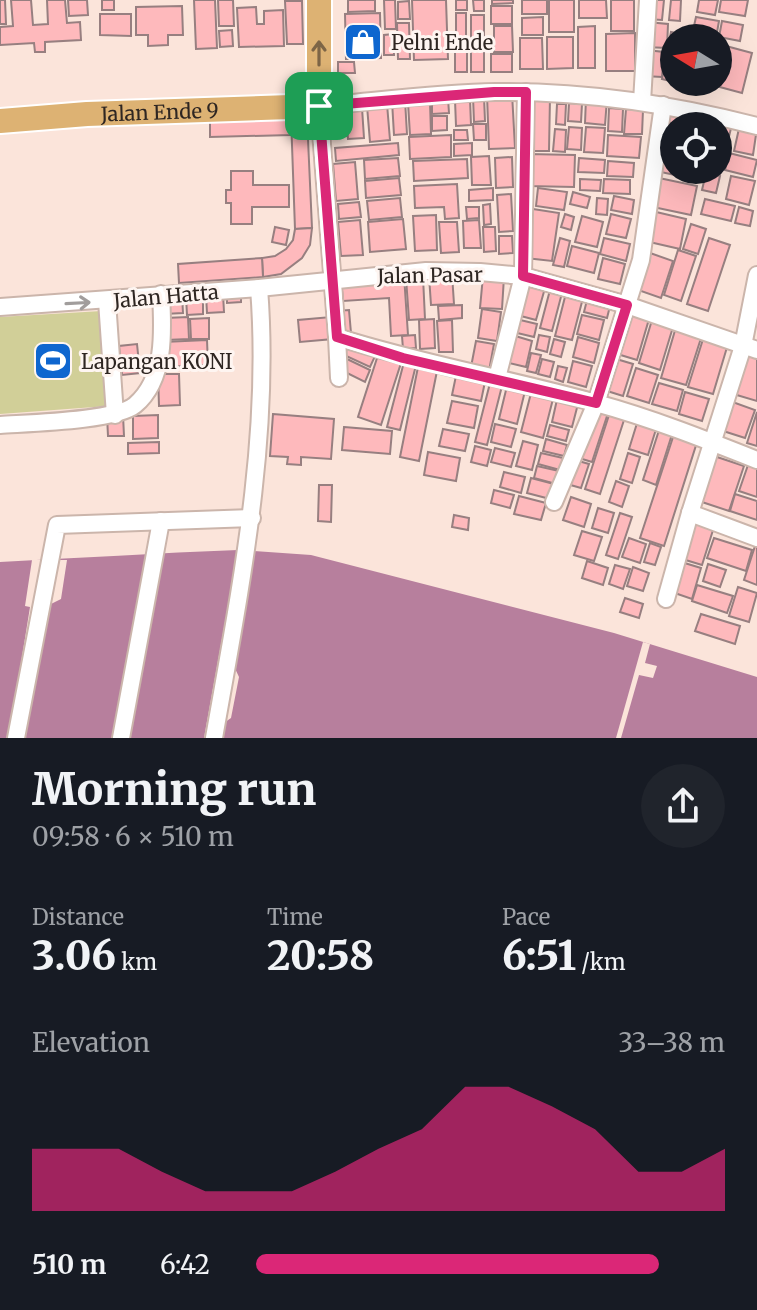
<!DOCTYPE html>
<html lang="en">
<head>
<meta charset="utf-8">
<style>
	:root { --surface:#171b24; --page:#20242c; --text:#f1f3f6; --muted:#9ea1a6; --accent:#db2777 }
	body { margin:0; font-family:Merriweather,serif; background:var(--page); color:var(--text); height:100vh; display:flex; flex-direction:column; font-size:30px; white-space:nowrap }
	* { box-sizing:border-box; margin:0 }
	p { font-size:26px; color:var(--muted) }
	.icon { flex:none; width:44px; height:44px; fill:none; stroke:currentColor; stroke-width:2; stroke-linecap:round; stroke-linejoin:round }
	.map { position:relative; height:738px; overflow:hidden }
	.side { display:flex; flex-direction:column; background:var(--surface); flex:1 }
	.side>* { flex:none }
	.needle { width:52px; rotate:281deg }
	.buttons { position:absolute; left:660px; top:24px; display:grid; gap:16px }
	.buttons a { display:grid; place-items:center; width:72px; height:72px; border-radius:50%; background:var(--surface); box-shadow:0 8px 32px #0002; font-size:40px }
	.pin { position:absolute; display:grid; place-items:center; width:68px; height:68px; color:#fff; margin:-34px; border-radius:16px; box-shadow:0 4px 12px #0006 }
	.round { display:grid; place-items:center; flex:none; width:84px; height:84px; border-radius:42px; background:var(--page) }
	.headline { display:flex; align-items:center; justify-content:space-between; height:136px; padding:0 32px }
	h1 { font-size:44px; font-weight:800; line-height:60px }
	.metrics { display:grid; grid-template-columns:repeat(3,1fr); gap:12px; height:136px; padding:8px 32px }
	.metrics div { display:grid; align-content:center }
	.metrics b { font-size:40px; font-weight:800 }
	.metrics small { font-size:22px; font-weight:400 }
	.metrics p { font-size:22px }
	.chart { height:224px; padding:16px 32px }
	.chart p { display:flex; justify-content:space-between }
	.chart svg { width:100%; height:144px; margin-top:8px; fill:var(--accent); opacity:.7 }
	ul { padding:0 32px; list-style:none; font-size:26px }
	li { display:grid; grid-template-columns:128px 96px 1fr; align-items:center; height:60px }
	li i { height:20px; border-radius:10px; background:var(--accent) }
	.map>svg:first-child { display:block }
	.green { fill:#d1cf98 }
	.water { fill:#b77f9d }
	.pier { fill:#fbe4da }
	.building { fill:#feb9bc; stroke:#977f80; stroke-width:2 }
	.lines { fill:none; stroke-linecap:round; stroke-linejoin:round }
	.minor-casing { stroke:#cbb5ab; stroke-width:20 }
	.highway-casing { stroke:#fff; stroke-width:28 }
	.minor { stroke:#fff; stroke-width:16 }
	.highway { stroke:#ddb273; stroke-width:24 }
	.oneway { stroke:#7d6546 }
	.oneway2 { stroke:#a19d9c }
	.route-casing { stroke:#fff; stroke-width:16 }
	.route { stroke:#db2777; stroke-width:10 }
	.labels { text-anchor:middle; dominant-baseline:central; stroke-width:6; stroke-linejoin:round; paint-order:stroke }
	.poi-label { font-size:20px; fill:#2e2622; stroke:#fef5f1; text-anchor:start }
	.street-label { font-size:20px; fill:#2e2622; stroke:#fef5f1 }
</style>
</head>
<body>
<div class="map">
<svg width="757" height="738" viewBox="0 0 757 738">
	<rect width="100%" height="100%" fill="#fbe4da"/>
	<polygon class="green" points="102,311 108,406 0,414 0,317"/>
	<path class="water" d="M238 550 311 555 614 633 757 677V738H0V562C79 558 158 553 238 550Z"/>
	<g class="pier">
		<polygon points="238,550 232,662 239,677 231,718 221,725 219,738 204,738"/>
		<polygon points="32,560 67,560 61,599 47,606 9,738 30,607 25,606"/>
		<polygon points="643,642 650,644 645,663 657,666 653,678 639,675 621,738 616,738"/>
	</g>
	<g class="building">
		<polygon points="0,0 5,0 6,24 0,24"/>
		<polygon points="11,0 31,0 33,25 48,24 47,0 65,0 67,23 80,22 81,40 45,42 45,52 35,52 34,43 0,45 0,27 13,26"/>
		<polygon points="68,0 87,0 88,15 69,16"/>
		<rect x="102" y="0" width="12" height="10"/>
		<polygon points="194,0 215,0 217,48 196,49"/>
		<polygon points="218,0 233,0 234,26 219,26"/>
		<polygon points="348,0 375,0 375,11 348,12"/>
		<polygon points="384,0 395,0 396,29 385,29"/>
		<polygon points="412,0 446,0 448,59 414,60"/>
		<rect x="456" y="0" width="11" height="10"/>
		<polygon points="473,0 484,0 484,11 474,11"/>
		<polygon points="492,0 513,0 513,3 492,4"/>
		<rect x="522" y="0" width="25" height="14"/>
		<rect x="549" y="0" width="25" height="32"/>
		<polygon points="579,0 606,0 607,18 579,18"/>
		<rect x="611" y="0" width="23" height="31"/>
		<polygon points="649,0 664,0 662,20 647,19"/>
		<polygon points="671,0 681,0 680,21 669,20"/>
		<polygon points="699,0 718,0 715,15 697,12"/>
		<polygon points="721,0 748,0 745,16 719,12"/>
		<polygon points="285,1 302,1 303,44 287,44"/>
		<polygon points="409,1 410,19 398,19 398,2"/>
		<polygon points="182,6 183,35 168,35 168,45 148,46 148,35 136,35 136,7"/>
		<rect x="491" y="6" width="21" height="18"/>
		<polygon points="256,7 257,24 264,24 264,11 283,10 284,46 239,47 237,8"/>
		<polygon points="380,13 381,58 346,59 345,14"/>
		<rect x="456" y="13" width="10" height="30"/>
		<polygon points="100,14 131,14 131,36 100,35"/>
		<rect x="471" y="15" width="13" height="26"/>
		<polygon points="543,17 543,35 522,35 522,18"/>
		<polygon points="696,17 719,21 716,38 692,35"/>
		<polygon points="722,21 743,25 740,41 719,37"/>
		<polygon points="647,22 668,24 667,48 646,47"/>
		<polygon points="397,23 409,23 410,59 398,59"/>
		<polygon points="494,26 512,26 513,52 494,52"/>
		<polygon points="595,26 595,68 578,68 578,27"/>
		<polygon points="232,30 233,46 220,47 219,31"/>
		<polygon points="671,32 688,35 687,38 674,38 674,82 662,79"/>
		<polygon points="635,33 635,71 606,71 606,34"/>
		<polygon points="393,34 394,55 384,55 384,35"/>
		<polygon points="547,37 573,37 573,68 547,69"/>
		<polygon points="520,38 542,38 543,69 520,69"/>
		<rect x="471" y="44" width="13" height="28"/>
		<polygon points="726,46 752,53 742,93 716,86"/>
		<rect x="455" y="47" width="12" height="25"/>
		<polygon points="646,50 664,52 662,77 644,76"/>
		<rect x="491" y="54" width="21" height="18"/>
		<polygon points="338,62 354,62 355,73 338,73"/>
		<polygon points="681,82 712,82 710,91"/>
		<polygon points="512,93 515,148 489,149 487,95"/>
		<polygon points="473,97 484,97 485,121 474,122"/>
		<polygon points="528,97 550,97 549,151 528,151"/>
		<polygon points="448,98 449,113 432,114 432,99"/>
		<polygon points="586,98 607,99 605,125 585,123"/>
		<polygon points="470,99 471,125 456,126 455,100"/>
		<polygon points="405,100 407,134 394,135 392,101"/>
		<polygon points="430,102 431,134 410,135 408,103"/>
		<polygon points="569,103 582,104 581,122 568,121"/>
		<polygon points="387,104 390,140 370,142 367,106"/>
		<polygon points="557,104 566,104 565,125 556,124"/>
		<polygon points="362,108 364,138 348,139 346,110"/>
		<polygon points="609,108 623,109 622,132 608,131"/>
		<polygon points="665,108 683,112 679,126 674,126 674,137 659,134"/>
		<polygon points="626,109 643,110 642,134 624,134"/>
		<polygon points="344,110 346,136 332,137 330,112"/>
		<polygon points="686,110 706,114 703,126 683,126"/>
		<polygon points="432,116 447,116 447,130 432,131"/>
		<polygon points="291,117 307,117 312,228 295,229"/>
		<polygon points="291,117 291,135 210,137 210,119"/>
		<polygon points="712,120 732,124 720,174 702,170 718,170 718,126 710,126"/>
		<polygon points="473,124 486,124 486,140 474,140"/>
		<polygon points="740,124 757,128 753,155 734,151"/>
		<polygon points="569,127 582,128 581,150 567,149"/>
		<polygon points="586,127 605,128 603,153 584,152"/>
		<polygon points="555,129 566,130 565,152 553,151"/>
		<polygon points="454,130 467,130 468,140 454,140"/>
		<polygon points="451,135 451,157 410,159 409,137"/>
		<polygon points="608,135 641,137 639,158 607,156"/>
		<polygon points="661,136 674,139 673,155 657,152"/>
		<polygon points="398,143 399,155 336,161 335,148"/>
		<polygon points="472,143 472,155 454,156 454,144"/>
		<polygon points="729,153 757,160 753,177 725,170"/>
		<polygon points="528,154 575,155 574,187 527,186"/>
		<polygon points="489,156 491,185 472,185 471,157"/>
		<polygon points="512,157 513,187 496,188 495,158"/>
		<polygon points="660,157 674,160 675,175 656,171"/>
		<polygon points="398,158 400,176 365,179 364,160"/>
		<polygon points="579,158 605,160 604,173 578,172"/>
		<polygon points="467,159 468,178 414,181 413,161"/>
		<polygon points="608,161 634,163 633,177 607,176"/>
		<polygon points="355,162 358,199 336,201 333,164"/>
		<polygon points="231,171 253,171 253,185 289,185 289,207 252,207 252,224 231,224 231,203 226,203 226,190 231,190"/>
		<polygon points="706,173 720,176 716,193 702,190"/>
		<polygon points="731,176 755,181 749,205 726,199"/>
		<polygon points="399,178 401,195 366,198 365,181"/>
		<polygon points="659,178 697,186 691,215 653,207"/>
		<polygon points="580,179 601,180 600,191 580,190"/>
		<polygon points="604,179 630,180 630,194 603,193"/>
		<polygon points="457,184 459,218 445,219 444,207 415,208 414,186"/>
		<polygon points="493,188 493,200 469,201 469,190"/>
		<polygon points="538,188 567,192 564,210 536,206"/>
		<polygon points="573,192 590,197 587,208 570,204"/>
		<polygon points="511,194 513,231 499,232 497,195"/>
		<polygon points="614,196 634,200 632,214 611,210"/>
		<polygon points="400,198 402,217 369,220 367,201"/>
		<polygon points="597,198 608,199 607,215 596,214"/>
		<polygon points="705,199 735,206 731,221 701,214"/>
		<polygon points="359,202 361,217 339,219 338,204"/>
		<polygon points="490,204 491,224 484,225 483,205"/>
		<polygon points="466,207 479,207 479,218 467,219"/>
		<polygon points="739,207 753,211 750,226 735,223"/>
		<polygon points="533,209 559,213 552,261 526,258"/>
		<polygon points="652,211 686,219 680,249 645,241"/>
		<polygon points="565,214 574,217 571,230 561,227"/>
		<polygon points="611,214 631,219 626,238 606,234"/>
		<polygon points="436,215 437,250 415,251 413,216"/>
		<polygon points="582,216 603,222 597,247 575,242"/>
		<polygon points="403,219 406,249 370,252 368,222"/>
		<polygon points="360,220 363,255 341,256 338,222"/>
		<polygon points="479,220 481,248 464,248 463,221"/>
		<polygon points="439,222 457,222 459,252 441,253"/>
		<polygon points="691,224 706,229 698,254 683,249"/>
		<polygon points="275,227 289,230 286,245 272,242"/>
		<polygon points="483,227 495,227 496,251 484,252"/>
		<polygon points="312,228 310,245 302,258 281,274 263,277 262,258 275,256 286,249 293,240 295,229"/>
		<polygon points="499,236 512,236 513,253 499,254"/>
		<polygon points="560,238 570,241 564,267 553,265"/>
		<polygon points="604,238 630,244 626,261 600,254"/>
		<polygon points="709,238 730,245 708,311 687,304"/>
		<polygon points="572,246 599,253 594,273 567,266"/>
		<polygon points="678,250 696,256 681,301 664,295"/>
		<polygon points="650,253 673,261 661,298 638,290"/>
		<polygon points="262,258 263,277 179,283 178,264"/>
		<polygon points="603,258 625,264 620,284 598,279"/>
		<polygon points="452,274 454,304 431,305 429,276"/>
		<polygon points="404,275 408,335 391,336 389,298 343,301 341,279"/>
		<polygon points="483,276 504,277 502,309 480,308"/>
		<polygon points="423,277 425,319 409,320 406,278"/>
		<polygon points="526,283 545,288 536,320 517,315"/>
		<polygon points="550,290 562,293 552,331 540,328"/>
		<polygon points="241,292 241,302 227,303 227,293"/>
		<polygon points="566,293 583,298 572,340 555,336"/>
		<polygon points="223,294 224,312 207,313 206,295"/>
		<polygon points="164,295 182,295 183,313 164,314"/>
		<polygon points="203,295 203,314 187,315 186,296"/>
		<polygon points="588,296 611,302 607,318 584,312"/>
		<polygon points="462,305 462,318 439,320 438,306"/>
		<polygon points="482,309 501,312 497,341 478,338"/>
		<polygon points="349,310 351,333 339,334 336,311"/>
		<polygon points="627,311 649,319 637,360 614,353"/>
		<polygon points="582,315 604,320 599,340 577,334"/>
		<polygon points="188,317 189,339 166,340 165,318"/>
		<polygon points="331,317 333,339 300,342 298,320"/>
		<polygon points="209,318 209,339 191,339 190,319"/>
		<polygon points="434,319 435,348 420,349 419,320"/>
		<polygon points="516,319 537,324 534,337 513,332"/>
		<polygon points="452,320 453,352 439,352 437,321"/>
		<polygon points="652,320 673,327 660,370 639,363"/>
		<polygon points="676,327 702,335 686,385 661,378"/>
		<polygon points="415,335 416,348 403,349 402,336"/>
		<polygon points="512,335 532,341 526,367 505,362"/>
		<polygon points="539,335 550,337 547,352 536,349"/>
		<polygon points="704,336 728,344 713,394 688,387"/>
		<polygon points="578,337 599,343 594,363 573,357"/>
		<polygon points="554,339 565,342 561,357 550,354"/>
		<polygon points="207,340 208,365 164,367 163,342"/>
		<polygon points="476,341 494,344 489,371 471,367"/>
		<polygon points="350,342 376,354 370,367 344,355"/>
		<polygon points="137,344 140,373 122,375 119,346"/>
		<polygon points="531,353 541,355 536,373 527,371"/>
		<polygon points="741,353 757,357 757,401 730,393"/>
		<polygon points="378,355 401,363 381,425 358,417"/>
		<polygon points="613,358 633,364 623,396 604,390"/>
		<polygon points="347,359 370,370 365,382 341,370"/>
		<polygon points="542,359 554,362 550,377 538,374"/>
		<polygon points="573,361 592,366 586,387 568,382"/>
		<polygon points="404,362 416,365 400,430 387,427"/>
		<polygon points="419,362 438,366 419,461 400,457"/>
		<polygon points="558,366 567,368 563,382 555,379"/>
		<polygon points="636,368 658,375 649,403 627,396"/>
		<polygon points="457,371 486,377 481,401 452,395"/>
		<polygon points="158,374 179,374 180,405 159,406"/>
		<polygon points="490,383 502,386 487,445 475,442"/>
		<polygon points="659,383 683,390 677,411 652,404"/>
		<polygon points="507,386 525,391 517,424 499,419"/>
		<polygon points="685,392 709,399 702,421 679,414"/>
		<polygon points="531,393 553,399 543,438 521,432"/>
		<polygon points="558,395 579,400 572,427 552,422"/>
		<polygon points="727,400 755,410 745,438 717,429"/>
		<polygon points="452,401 478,406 474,428 447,423"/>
		<polygon points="595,408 608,413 592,462 579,458"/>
		<polygon points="610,412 625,417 600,494 585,489"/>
		<polygon points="757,412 757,446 747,443"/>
		<polygon points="273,414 334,419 331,459 301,457 301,465 287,464 288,457 270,456"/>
		<polygon points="123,415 124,436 108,436 107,416"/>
		<polygon points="158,415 158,438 133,439 133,416"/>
		<polygon points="638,420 657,426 648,455 629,449"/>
		<polygon points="495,424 516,429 511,447 491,442"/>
		<polygon points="661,424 674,428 656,485 643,480"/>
		<polygon points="550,425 569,430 566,441 547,436"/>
		<polygon points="344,427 392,431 390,454 342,450"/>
		<polygon points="443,429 469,434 465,451 439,446"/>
		<polygon points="675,431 698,439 664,546 640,538"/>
		<polygon points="546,439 567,445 564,456 543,451"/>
		<polygon points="523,441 538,445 532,470 516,466"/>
		<polygon points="159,442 159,453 128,454 128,443"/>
		<polygon points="475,446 491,450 487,466 471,462"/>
		<polygon points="495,448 515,453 511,467 491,462"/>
		<polygon points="428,452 460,458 456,481 424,475"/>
		<polygon points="541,453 563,458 560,470 538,464"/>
		<polygon points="628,453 640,457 632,483 620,479"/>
		<polygon points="711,455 744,466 729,511 696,500"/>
		<polygon points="575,460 589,464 581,488 567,484"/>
		<polygon points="748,465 757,468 757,497 739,491"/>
		<polygon points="537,466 559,471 556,484 534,478"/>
		<polygon points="504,472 525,477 521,493 500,487"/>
		<polygon points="531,478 554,484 550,499 527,493"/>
		<polygon points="616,481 629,486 622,507 609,502"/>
		<polygon points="319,485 332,485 331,522 318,521"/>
		<polygon points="494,490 514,495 510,508 491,503"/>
		<polygon points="735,494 757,501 757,520 730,511"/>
		<polygon points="519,496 546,503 541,520 514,514"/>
		<polygon points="571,497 591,504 584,527 563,520"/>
		<polygon points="598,508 614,513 608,533 592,528"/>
		<polygon points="620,513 632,517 618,559 606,555"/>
		<polygon points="454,515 469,518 468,530 452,527"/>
		<polygon points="691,519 714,527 702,565 679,558"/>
		<polygon points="582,531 602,537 594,561 574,555"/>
		<polygon points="629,538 646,544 640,563 622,557"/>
		<polygon points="714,538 752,550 746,571 707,558"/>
		<polygon points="650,543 661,547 655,565 644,562"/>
		<polygon points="756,543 757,543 757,585 744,580"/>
		<polygon points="587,561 608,568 603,585 582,578"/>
		<polygon points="678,561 701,568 692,599 669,591"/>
		<polygon points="708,564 726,570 720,587 703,581"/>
		<polygon points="615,565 630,569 623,589 609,584"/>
		<polygon points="633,567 649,573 643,591 627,586"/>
		<polygon points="697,585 733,596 727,613 692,601"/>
		<polygon points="738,587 757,593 749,622 729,616"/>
		<polygon points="625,598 643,604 639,618 620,612"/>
		<polygon points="701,614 740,626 735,644 695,631"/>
	</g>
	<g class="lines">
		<defs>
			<g id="minor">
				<polyline points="642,102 648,0"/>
				<path d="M757 126C672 104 584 91 496 92 438 93 378 101 319 106L337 337C422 364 510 379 596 403 651 418 704 439 757 460"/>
				<polyline points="757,275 743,346 690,513 757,538"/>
				<polyline points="107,301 115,415"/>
				<polyline points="0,307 259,288 426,271 480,272 523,276 627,305 757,350"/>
				<polyline points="337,337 339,378"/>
				<polyline points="497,378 523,276 526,92"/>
				<path d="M0 425C28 423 116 421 135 405 166 379 163 330 161 294"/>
				<polyline points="554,502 596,403 641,260 663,105"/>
				<polyline points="666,599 690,513"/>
				<polyline points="16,738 57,525 252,518"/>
				<polyline points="121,738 161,521"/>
				<path d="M214 738C240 590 271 439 259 288"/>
			</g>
			<g id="highway">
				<path id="s1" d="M0 121 87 114 319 106V0"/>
			</g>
		</defs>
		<use href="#minor" class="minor-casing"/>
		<use href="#highway" class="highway-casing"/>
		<use href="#minor" class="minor"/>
		<use href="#highway" class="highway"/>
	</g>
	<defs><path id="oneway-shaft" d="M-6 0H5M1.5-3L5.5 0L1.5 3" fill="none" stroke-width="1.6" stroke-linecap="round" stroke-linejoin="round" transform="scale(2)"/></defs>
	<use class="oneway" href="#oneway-shaft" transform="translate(319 53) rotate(-90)"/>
	<use class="oneway2" href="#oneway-shaft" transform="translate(78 303) rotate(-3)"/>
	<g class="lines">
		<defs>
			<polygon id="route" points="494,92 526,92 523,276 627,305 596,403 403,358 337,337 319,106"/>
		</defs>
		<use href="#route" class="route-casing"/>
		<use href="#route" class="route"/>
	</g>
	<defs>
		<symbol id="shop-square" viewBox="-11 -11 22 22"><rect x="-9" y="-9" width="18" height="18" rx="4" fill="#0e66cf" stroke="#fef5f1"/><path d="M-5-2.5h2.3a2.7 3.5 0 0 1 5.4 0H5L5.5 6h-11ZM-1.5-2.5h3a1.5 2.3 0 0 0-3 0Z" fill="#fff"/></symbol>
		<symbol id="stadium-square" viewBox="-11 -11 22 22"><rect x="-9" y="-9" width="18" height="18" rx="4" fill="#0e66cf" stroke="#fef5f1"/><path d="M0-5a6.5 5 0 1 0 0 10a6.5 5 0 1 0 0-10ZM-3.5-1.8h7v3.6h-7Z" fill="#fff"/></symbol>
	</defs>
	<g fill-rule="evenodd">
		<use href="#shop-square" x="341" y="20" width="44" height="44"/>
		<use href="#stadium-square" x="31" y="339" width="44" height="44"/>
	</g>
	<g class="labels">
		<g class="poi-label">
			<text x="391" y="42">Pelni Ende</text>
			<text x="81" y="361">Lapangan KONI</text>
		</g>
		<g class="street-label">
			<text stroke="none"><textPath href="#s1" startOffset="160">Jalan Ende 9</textPath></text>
			<text transform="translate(430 275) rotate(-1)">Jalan Pasar</text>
			<text transform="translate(166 296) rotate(-5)">Jalan Hatta</text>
		</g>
	</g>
</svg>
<div class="buttons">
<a><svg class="needle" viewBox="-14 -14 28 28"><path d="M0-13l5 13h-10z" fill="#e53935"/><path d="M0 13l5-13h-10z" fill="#9ea1a6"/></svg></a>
<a><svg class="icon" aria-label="locate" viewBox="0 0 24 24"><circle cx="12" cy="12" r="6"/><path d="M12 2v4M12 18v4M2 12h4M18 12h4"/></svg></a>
</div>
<div class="pin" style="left:319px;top:106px;background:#1e9e55"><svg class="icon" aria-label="arrive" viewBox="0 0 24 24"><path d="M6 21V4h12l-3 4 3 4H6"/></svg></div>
</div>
<section class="side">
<div class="headline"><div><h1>Morning run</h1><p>09:58 · 6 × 510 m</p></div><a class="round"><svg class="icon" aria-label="share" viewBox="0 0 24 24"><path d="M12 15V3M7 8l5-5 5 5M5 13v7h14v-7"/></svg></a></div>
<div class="metrics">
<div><p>Distance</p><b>3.06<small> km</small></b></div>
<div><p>Time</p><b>20:58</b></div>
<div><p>Pace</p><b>6:51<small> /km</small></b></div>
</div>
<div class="chart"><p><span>Elevation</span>33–38 m</p>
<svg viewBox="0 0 160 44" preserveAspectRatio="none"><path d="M0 44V25L10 25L20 25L30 32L40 38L50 38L60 38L70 32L80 25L90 19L100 6L110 6L120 12L130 19L140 32L150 32L160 25V44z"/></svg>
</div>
<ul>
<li><b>510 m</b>6:42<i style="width:86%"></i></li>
</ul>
</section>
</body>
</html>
